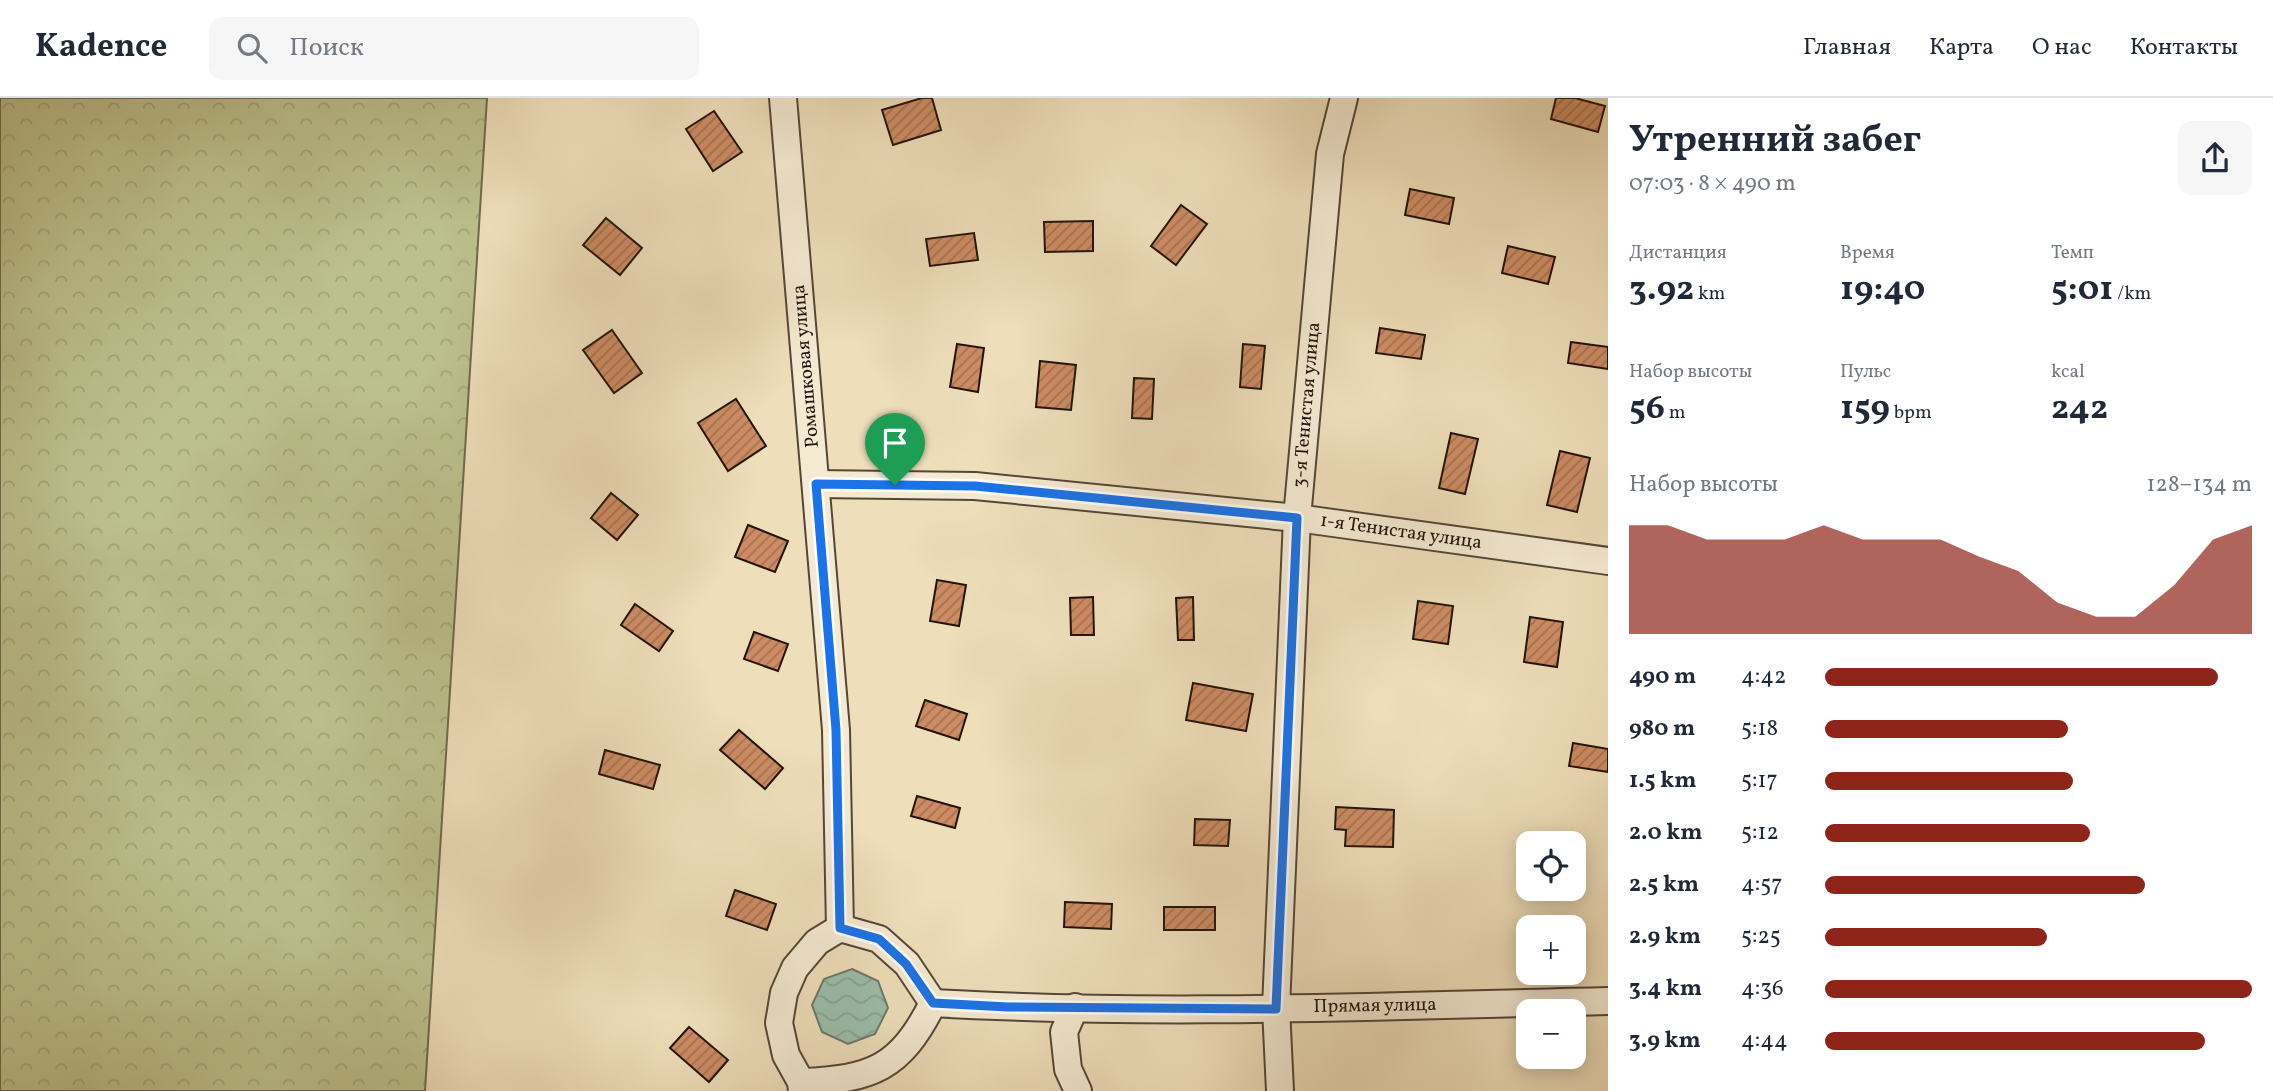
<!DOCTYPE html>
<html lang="ru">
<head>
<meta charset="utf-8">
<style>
	:root { --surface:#fff; --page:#f6f6f7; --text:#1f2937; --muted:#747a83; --line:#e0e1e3; --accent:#8f2418 }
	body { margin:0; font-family:Vollkorn,serif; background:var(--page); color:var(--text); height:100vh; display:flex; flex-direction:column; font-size:26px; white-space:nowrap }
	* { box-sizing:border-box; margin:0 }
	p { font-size:23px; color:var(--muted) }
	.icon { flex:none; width:38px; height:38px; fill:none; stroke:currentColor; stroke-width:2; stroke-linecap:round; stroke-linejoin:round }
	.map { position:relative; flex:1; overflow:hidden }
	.drawer { display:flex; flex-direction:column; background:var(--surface); width:665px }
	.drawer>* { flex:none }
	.tools { position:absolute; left:1516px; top:733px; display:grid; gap:14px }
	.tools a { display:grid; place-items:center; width:70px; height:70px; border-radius:14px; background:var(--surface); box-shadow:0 4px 18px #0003; font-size:35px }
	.pin { position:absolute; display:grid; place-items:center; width:60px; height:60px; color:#fff; margin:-72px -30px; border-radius:50% 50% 50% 0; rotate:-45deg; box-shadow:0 0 7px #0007 }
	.pin .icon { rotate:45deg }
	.round { display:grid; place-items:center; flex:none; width:74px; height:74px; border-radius:14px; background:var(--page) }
	.headline { display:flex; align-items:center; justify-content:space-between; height:119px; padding:0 21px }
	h1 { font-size:38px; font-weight:700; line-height:52px }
	.stats { display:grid; grid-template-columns:repeat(3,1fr); gap:10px; height:119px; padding:7px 21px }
	.stats div { display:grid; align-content:center }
	.stats b { font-size:35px; font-weight:700 }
	.stats small { font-size:19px; font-weight:400 }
	.stats p { font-size:19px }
	.chart { height:196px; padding:14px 21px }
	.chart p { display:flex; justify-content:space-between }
	.chart svg { width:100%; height:126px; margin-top:7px; fill:var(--accent); opacity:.7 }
	ul { padding:0 21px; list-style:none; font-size:23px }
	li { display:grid; grid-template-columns:112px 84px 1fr; align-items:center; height:52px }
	li i { height:18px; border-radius:9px; background:var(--accent) }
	header { display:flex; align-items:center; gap:42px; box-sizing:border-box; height:98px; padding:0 35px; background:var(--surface); border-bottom:2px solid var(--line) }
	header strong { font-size:33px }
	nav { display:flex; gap:38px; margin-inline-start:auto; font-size:24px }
	.search { width:490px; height:63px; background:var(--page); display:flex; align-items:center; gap:18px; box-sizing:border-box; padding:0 24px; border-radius:14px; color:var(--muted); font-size:26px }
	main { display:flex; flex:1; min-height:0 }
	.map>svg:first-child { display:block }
	.forest { fill:url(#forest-crowns); stroke:#6f6a4c; stroke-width:2 }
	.water { fill:url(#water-waves); stroke:#6b796a; stroke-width:2 }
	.building { fill:url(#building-hatch); stroke:#22130b; stroke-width:2 }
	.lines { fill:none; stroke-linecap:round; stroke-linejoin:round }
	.minor-casing { stroke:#554637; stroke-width:30 }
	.minor { stroke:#f4ead2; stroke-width:26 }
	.route-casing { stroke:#fff; stroke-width:14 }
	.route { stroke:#1a73e8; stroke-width:9 }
	.labels { text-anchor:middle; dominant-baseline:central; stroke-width:5; stroke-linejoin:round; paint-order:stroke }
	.street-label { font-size:19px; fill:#22130b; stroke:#f4ead2 }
</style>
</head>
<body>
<header>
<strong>Kadence</strong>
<div class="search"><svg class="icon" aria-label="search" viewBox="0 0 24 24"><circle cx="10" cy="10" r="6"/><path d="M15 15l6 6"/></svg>Поиск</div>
<nav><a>Главная</a><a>Карта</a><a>О нас</a><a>Контакты</a></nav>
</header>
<main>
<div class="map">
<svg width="1608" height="993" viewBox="0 0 1608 993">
	<defs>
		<pattern id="forest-crowns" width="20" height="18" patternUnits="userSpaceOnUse" patternTransform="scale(1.75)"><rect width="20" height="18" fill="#bcc08d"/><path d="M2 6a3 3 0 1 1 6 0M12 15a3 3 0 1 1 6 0" fill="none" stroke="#a1a478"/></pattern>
		<pattern id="water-waves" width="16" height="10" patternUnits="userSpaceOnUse" patternTransform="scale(1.75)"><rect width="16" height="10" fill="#9bbdaa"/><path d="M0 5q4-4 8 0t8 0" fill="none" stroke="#85a291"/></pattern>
		<pattern id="building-hatch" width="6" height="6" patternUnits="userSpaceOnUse" patternTransform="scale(1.75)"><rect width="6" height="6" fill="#cd8c63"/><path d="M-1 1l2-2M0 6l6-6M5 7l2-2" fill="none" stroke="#a67150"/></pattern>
	</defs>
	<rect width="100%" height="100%" fill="#eedeba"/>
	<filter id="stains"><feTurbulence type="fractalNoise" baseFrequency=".00286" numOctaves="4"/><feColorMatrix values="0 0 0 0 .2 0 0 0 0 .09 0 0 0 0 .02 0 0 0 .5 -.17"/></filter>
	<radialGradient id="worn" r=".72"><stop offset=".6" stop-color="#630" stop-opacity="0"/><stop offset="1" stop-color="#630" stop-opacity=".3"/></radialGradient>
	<polygon class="forest" points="0,0 487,0 425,993 0,993"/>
	<polygon class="water" points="852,871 878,883 888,910 875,936 848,946 822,934 812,907 824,881"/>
	<g class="building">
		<polygon points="922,0 932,0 941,32 893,47 882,12"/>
		<polygon points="1556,0 1575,0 1605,8 1598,34 1551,21"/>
		<polygon points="714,13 742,54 713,73 686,31"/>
		<polygon points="1410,91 1454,100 1449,126 1405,117"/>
		<polygon points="1181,107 1207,126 1176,167 1151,148"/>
		<polygon points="606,120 642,150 620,177 583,147"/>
		<polygon points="1093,123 1093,153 1045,154 1044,124"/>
		<polygon points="974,135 978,162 930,168 926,141"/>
		<polygon points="1508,148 1555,159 1548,186 1502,175"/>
		<polygon points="1380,230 1425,237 1421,261 1376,255"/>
		<polygon points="612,232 642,275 614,295 583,252"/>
		<polygon points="1571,244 1608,249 1608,271 1568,265"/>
		<polygon points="957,246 984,250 978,294 950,289"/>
		<polygon points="1243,246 1265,248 1261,291 1240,289"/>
		<polygon points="1040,263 1076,267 1071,312 1036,309"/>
		<polygon points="1134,280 1154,281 1152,321 1132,320"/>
		<polygon points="736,301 766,348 728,373 698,325"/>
		<polygon points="1451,335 1478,341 1465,396 1439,390"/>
		<polygon points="1560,353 1590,360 1577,414 1547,407"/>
		<polygon points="611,395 638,417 617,442 591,420"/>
		<polygon points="748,427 788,443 775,474 735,459"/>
		<polygon points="937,482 966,487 959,528 930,523"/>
		<polygon points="1093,499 1094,537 1071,537 1070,500"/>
		<polygon points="1193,499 1194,542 1178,542 1176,500"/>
		<polygon points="1418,503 1453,508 1448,546 1413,541"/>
		<polygon points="635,506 673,533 659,553 621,527"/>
		<polygon points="1530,519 1563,524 1557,569 1524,564"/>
		<polygon points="754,534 788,546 778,573 744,561"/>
		<polygon points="1193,585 1253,596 1246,633 1186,622"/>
		<polygon points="925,602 967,616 959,642 916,628"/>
		<polygon points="739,632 783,670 765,691 720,652"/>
		<polygon points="1573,645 1608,651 1608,674 1569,668"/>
		<polygon points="605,652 660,667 653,691 599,676"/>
		<polygon points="917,698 960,710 955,730 911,718"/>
		<polygon points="1336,709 1394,712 1393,749 1345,748 1346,732 1335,731"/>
		<polygon points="1195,721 1230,722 1228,748 1194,747"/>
		<polygon points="735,792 776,806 767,832 726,818"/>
		<polygon points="1065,804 1112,806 1111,831 1064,829"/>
		<rect x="1164" y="809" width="51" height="23"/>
		<polygon points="689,929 728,962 709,984 670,950"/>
	</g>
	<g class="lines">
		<defs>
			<g id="minor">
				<polyline points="783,0 836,632 840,830"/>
				<polyline points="816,386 975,388 1297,420 1608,463"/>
				<path d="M933 905C1158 918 1383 908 1608 903"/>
				<polyline points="1075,909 1064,934 1068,971 1078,993"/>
				<path d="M801 984C872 981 900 971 933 905L907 866 879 841 840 830 817 844 795 870 784 895 779 925 786 957 801 984 802 993"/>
				<polyline points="1280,993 1276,910 1297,420 1330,56 1344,0"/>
			</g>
		</defs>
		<use href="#minor" class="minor-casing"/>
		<use href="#minor" class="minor"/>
	</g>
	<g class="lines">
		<defs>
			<polygon id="route" points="816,386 975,388 1297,420 1276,911 1008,909 933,905 906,866 879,841 840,830 836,632"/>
		</defs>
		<use href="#route" class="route-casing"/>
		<use href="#route" class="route"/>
	</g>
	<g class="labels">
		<g class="street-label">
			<text transform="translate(806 268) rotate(-95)">Ромашковая улица</text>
			<text transform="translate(1307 307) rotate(-85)">3-я Тенистая улица</text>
			<text transform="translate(1401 434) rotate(8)">1-я Тенистая улица</text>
			<text transform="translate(1375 908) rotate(-1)">Прямая улица</text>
		</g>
	</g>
	<rect width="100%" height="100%" filter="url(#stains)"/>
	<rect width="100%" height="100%" fill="url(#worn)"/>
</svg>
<div class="tools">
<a><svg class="icon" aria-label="locate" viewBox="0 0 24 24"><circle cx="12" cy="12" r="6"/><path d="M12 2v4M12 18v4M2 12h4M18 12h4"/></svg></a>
<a>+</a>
<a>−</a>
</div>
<div class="pin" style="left:895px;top:387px;background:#1e9e55"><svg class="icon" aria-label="arrive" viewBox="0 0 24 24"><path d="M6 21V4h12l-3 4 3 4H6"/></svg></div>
</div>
<section class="drawer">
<div class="headline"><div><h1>Утренний забег</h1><p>07:03 · 8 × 490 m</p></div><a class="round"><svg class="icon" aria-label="share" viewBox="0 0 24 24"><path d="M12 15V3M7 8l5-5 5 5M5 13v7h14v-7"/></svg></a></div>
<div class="stats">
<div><p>Дистанция</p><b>3.92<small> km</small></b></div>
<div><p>Время</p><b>19:40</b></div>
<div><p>Темп</p><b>5:01<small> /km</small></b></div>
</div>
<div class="stats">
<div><p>Набор высоты</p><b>56<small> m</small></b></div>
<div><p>Пульс</p><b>159<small> bpm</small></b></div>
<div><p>kcal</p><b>242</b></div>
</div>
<div class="chart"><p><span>Набор высоты</span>128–134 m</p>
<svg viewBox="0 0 160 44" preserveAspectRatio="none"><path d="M0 44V6L10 6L20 11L30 11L40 11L50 6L60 11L70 11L80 11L90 17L100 22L110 33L120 38L130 38L140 27L150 11L160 6V44z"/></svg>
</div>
<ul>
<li><b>490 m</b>4:42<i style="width:92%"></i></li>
<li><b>980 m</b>5:18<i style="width:57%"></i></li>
<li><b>1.5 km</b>5:17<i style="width:58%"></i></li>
<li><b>2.0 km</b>5:12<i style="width:62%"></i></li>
<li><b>2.5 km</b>4:57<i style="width:75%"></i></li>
<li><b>2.9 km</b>5:25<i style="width:52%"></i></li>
<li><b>3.4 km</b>4:36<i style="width:100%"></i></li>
<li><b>3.9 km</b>4:44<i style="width:89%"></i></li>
</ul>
</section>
</main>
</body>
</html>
